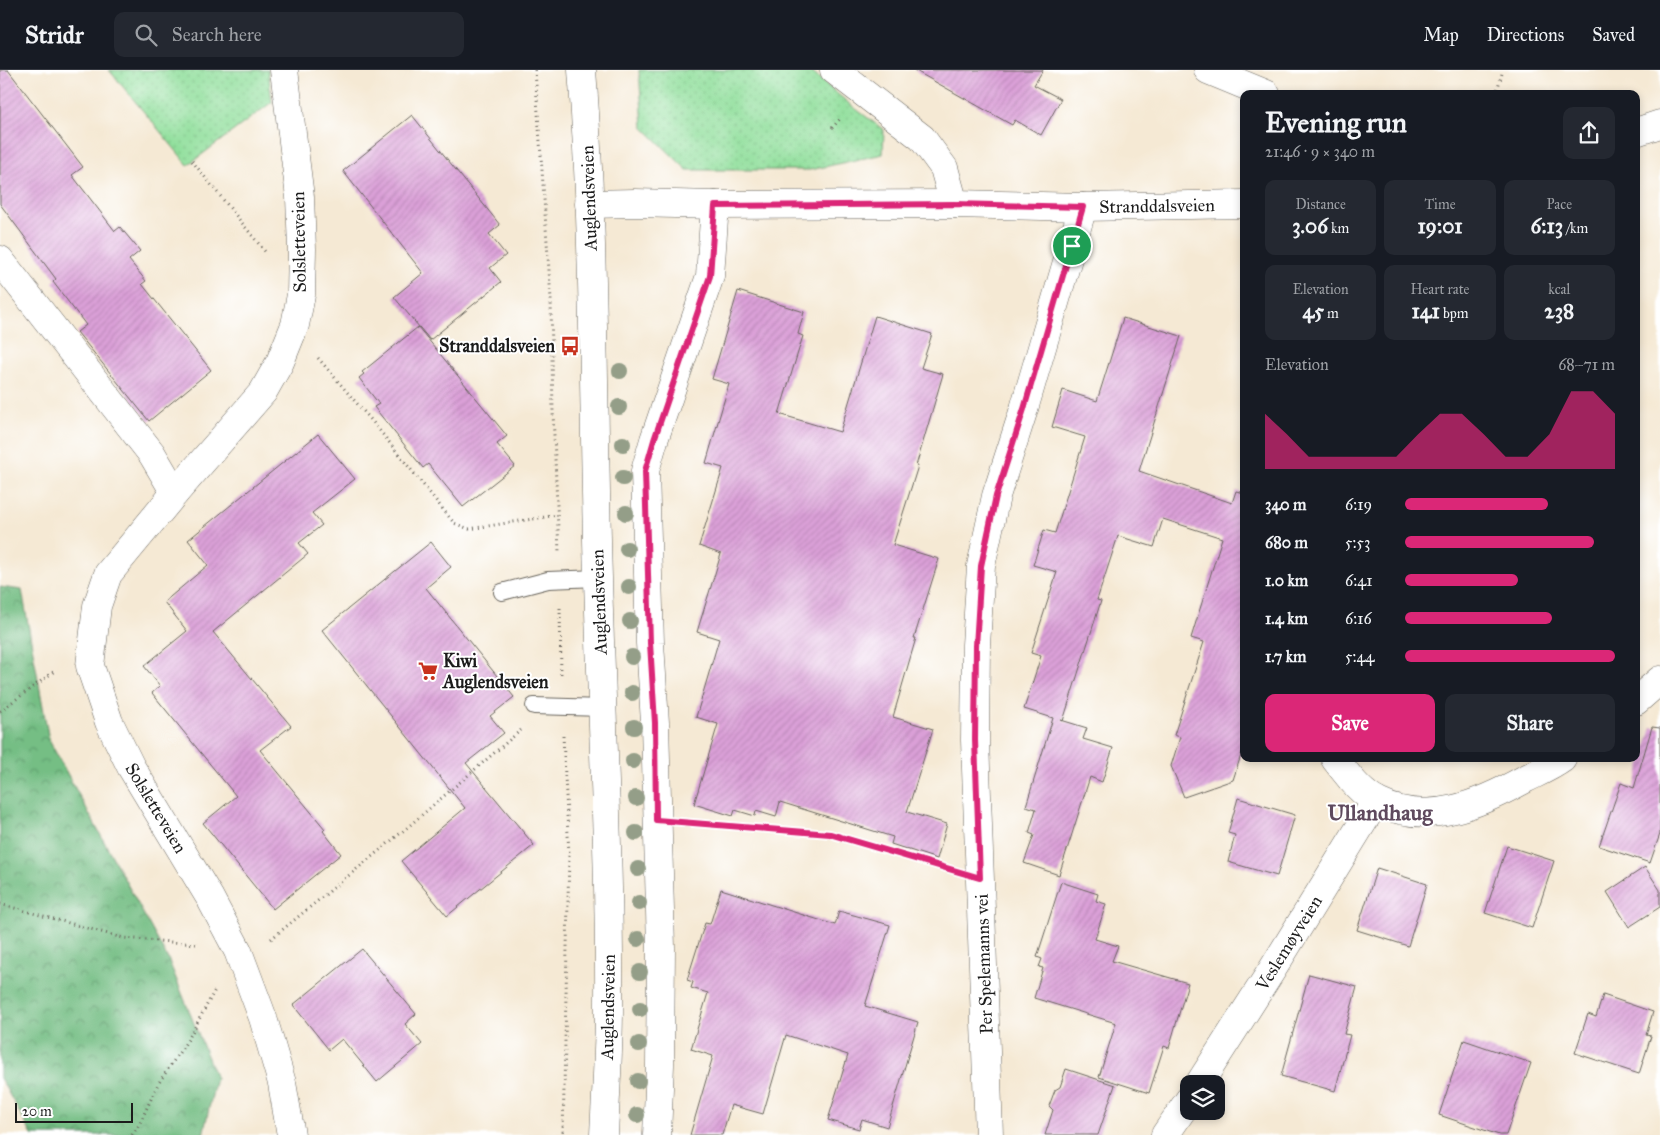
<!DOCTYPE html>
<html lang="en">
<head>
<meta charset="utf-8">
<style>
	:root { --surface:#171b24; --page:#242831; --text:#f1f3f6; --muted:#9ea1a6; --line:#363941; --accent:#db2777 }
	body { margin:0; font-family:"IM FELL Great Primer",serif; background:var(--page); color:var(--text); height:100vh; display:flex; flex-direction:column; font-size:19px; white-space:nowrap }
	* { box-sizing:border-box; margin:0 }
	p { font-size:16px; color:var(--muted) }
	.icon { flex:none; width:28px; height:28px; fill:none; stroke:currentColor; stroke-width:2; stroke-linecap:round; stroke-linejoin:round }
	.map { position:relative; flex:1; overflow:hidden }
	.drawer { position:absolute; left:1240px; top:20px; width:400px; height:672px; display:flex; flex-direction:column; background:var(--surface); border-radius:10px; box-shadow:0 2px 8px #0003 }
	.drawer>* { flex:none }
	.fabs { position:absolute; left:1180px; top:1005px; display:grid; gap:10px }
	.fabs a { display:grid; place-items:center; width:45px; height:45px; border-radius:10px; background:var(--surface); box-shadow:0 2px 8px #0003; font-size:25px }
	.scale { position:absolute; left:15px; bottom:12px; width:118px; box-sizing:border-box; padding-left:5px; border:2px solid #1c1c1c; border-top:0; font-size:14px; line-height:18px; white-space:nowrap; color:#1c1c1c; -webkit-text-stroke:4px #fff; paint-order:stroke }
	.pin { position:absolute; display:grid; place-items:center; width:42px; height:42px; color:#fff; margin:-21px; border:2px solid #fff; border-radius:50%; box-shadow:0 1px 5px #0007 }
	.round { display:grid; place-items:center; flex:none; width:52px; height:52px; border-radius:10px; background:var(--page) }
	.head { display:flex; align-items:center; justify-content:space-between; height:85px; padding:0 25px }
	h1 { font-size:28px; font-weight:800; line-height:38px }
	.figures { display:grid; grid-template-columns:repeat(3,1fr); gap:8px; height:85px; padding:5px 25px }
	.figures div { display:grid; align-content:center; border-radius:10px; background:var(--page); text-align:center }
	.figures b { font-size:21px; font-weight:800 }
	.figures small { font-size:14px; font-weight:400 }
	.figures p { font-size:14px }
	.chart { height:140px; padding:10px 25px }
	.chart p { display:flex; justify-content:space-between }
	.chart svg { width:100%; height:90px; margin-top:5px; fill:var(--accent); opacity:.7 }
	.button { display:flex; gap:10px; margin-top:auto; padding:10px 25px }
	.button a { flex:1; height:58px; border-radius:10px; background:var(--accent); color:#fff; font-size:20px; font-weight:800; line-height:58px; text-align:center }
	.button a+a { background:var(--page); color:var(--text) }
	ul { padding:0 25px; list-style:none; font-size:16px }
	li { display:grid; grid-template-columns:80px 60px 1fr; align-items:center; height:38px }
	li i { height:12px; border-radius:6px; background:var(--accent) }
	header { display:flex; align-items:center; gap:30px; box-sizing:border-box; height:70px; padding:0 25px; background:var(--surface); border-bottom:1px solid var(--line) }
	header strong { font-size:24px }
	nav { display:flex; gap:28px; margin-inline-start:auto; font-size:18px }
	.search { width:350px; height:45px; background:var(--page); display:flex; align-items:center; gap:12px; box-sizing:border-box; padding:0 18px; border-radius:10px; color:var(--muted); font-size:19px }
	.map>svg:first-child { display:block }
	.grass { fill:url(#grass-dots); stroke:#567e5c }
	.forest { fill:url(#forest-crowns); stroke:#486d50 }
	.building { fill:url(#building-hatch) }
	.lines { fill:none; stroke-linecap:round; stroke-linejoin:round }
	.service-casing { stroke:#68645c; stroke-width:18 }
	.minor-casing { stroke:#68645c; stroke-width:29 }
	.secondary-casing { stroke:#68645c; stroke-width:29 }
	.path { stroke:#68645c; stroke-width:3; stroke-dasharray:1 4; stroke-linecap:butt }
	.service { stroke:#fff; stroke-width:16 }
	.minor { stroke:#fff; stroke-width:28 }
	.secondary { stroke:#fff; stroke-width:28 }
	.tree { fill:#949e88 }
	.route-casing { stroke:#fff; stroke-width:10 }
	.route { stroke:#db2777; stroke-width:6 }
	.labels { text-anchor:middle; dominant-baseline:central; stroke-width:4; stroke-linejoin:round; paint-order:stroke }
	.street-label { font-size:18px; fill:#1c1c1c; stroke:#fff }
	.poi-label { font-size:18px; font-weight:bold; fill:#1c1c1c; stroke:#fff; text-anchor:end }
	.district-label { font-size:22px; font-weight:bold; fill:#5f4a5e; stroke:#fff }
</style>
</head>
<body>
<header>
<strong>Stridr</strong>
<div class="search"><svg class="icon" aria-label="search" viewBox="0 0 24 24"><circle cx="10" cy="10" r="6"/><path d="M15 15l6 6"/></svg>Search here</div>
<nav><a>Map</a><a>Directions</a><a>Saved</a></nav>
</header>
<div class="map">
<svg width="1660" height="1065" viewBox="0 0 1660 1065">
	<defs>
		<pattern id="grass-dots" width="8" height="8" patternUnits="userSpaceOnUse" patternTransform="scale(1.25)"><rect width="8" height="8" fill="#91df9c"/><path d="M2 2h.1M6 6h.1" fill="none" stroke="#7cbf86" stroke-width="1.8" stroke-linecap="round"/></pattern>
		<pattern id="forest-crowns" width="20" height="18" patternUnits="userSpaceOnUse" patternTransform="scale(1.25)"><rect width="20" height="18" fill="#74be84"/><path d="M2 6a3 3 0 1 1 6 0M12 15a3 3 0 1 1 6 0" fill="none" stroke="#5e9a6b"/></pattern>
		<pattern id="building-hatch" width="6" height="6" patternUnits="userSpaceOnUse" patternTransform="scale(1.25)"><rect width="6" height="6" fill="#dba0d8"/><path d="M-1 1l2-2M0 6l6-6M5 7l2-2" fill="none" stroke="#bb89b9"/></pattern>
	</defs>
	<rect width="100%" height="100%" fill="#fff"/>
	<filter id="ink" filterUnits="userSpaceOnUse"><feTurbulence type="fractalNoise" baseFrequency=".02" numOctaves="2"/><feDisplacementMap in="SourceGraphic" scale="10" xChannelSelector="R" yChannelSelector="G"/><feConvolveMatrix kernelMatrix="1 2 1 2 8 2 1 2 1" color-interpolation-filters="sRGB"/></filter>
	<filter id="wash" filterUnits="userSpaceOnUse"><feTurbulence type="fractalNoise" baseFrequency=".0096" numOctaves="4" result="noise"/><feDisplacementMap in="SourceGraphic" scale="20" xChannelSelector="R" yChannelSelector="G"/><feGaussianBlur stdDeviation="1.12" result="paint"/><feColorMatrix in="noise" values="0 0 0 0 0 0 0 0 0 0 0 0 0 0 0 0 0 1.4 0 .05"/><feComposite in="paint" operator="in"/></filter>
	<g filter="url(#wash)">
		<rect width="100%" height="100%" fill="#f5e9d4"/>
		<g class="grass">
			<polygon points="109,0 268,0 272,32 188,95"/>
			<polygon points="639,0 809,0 852,36 884,60 883,84 810,100 687,100 643,57"/>
		</g>
		<polygon class="forest" points="0,517 22,520 49,670 169,891 216,1008 203,1065 32,1065 0,1008"/>
		<g id="blocks">
			<g class="building">
				<polygon points="0,0 8,0 83,97 72,105 115,161 120,157 140,181 129,190 146,211 142,214 211,300 149,351 77,262 86,255 53,212 56,209 0,134"/>
				<polygon points="914,0 1043,0 1034,15 1061,29 1041,65 1015,50 1012,55"/>
				<polygon points="412,45 500,155 489,164 506,185 490,198 501,212 430,270 394,227 423,203 343,101"/>
				<polygon points="738,221 804,242 798,264 803,266 779,344 840,362 875,246 932,264 921,298 943,304 916,396 918,396 893,475 939,489 914,568 916,568 893,647 933,659 907,742 947,754 937,789 891,774 893,767 780,732 776,747 756,741 755,746 735,740 733,746 694,734 718,654 696,647 719,569 697,562 721,484 699,476 723,398 706,393 729,314 712,309"/>
				<polygon points="1123,248 1181,266 1139,401 1232,433 1236,421 1244,423 1244,676 1233,710 1184,727 1171,696 1180,667 1174,665 1204,572 1191,568 1222,468 1163,449 1154,477 1118,466 1097,530 1101,531 1063,651 1061,650 1087,658 1083,669 1113,678 1102,712 1090,707 1059,805 1024,793 1034,765 1029,763 1036,739 1026,736 1053,648 1024,639 1041,586 1031,583 1057,502 1033,495 1044,460 1055,463 1085,367 1052,357 1063,320 1097,331"/>
				<polygon points="418,257 507,366 497,374 515,396 463,437 428,394 423,398 374,337 379,334 359,308 364,304 362,302"/>
				<polygon points="318,364 355,409 312,443 322,455 299,473 308,484 213,562 291,656 260,680 325,759 323,761 341,784 273,839 203,753 236,726 152,623 160,616 144,596 187,561 164,532 208,495 188,470"/>
				<polygon points="431,472 451,497 426,518 514,627 490,646 504,663 466,693 534,775 447,846 401,791 465,738 322,560"/>
				<polygon points="1652,657 1660,658 1660,764 1650,793 1599,776 1621,713 1634,718"/>
				<polygon points="1238,728 1295,745 1277,806 1228,792 1235,765 1228,763"/>
				<polygon points="1507,776 1554,791 1532,858 1485,843"/>
				<polygon points="1645,797 1660,820 1660,837 1629,857 1607,822"/>
				<polygon points="1377,798 1427,814 1408,876 1357,860"/>
				<polygon points="1061,812 1098,824 1096,831 1106,834 1095,869 1118,876 1112,891 1188,913 1169,978 1164,976 1149,1023 1099,1007 1116,953 1034,928 1043,898 1039,897 1042,889 1037,887"/>
				<polygon points="721,819 835,855 839,841 890,855 865,936 918,952 887,1057 862,1049 859,1059 828,1050 848,985 786,965 763,1044 731,1035 722,1065 690,1065 713,986 691,979 708,923 691,918 693,912 687,910 705,853 710,854"/>
				<polygon points="362,879 416,944 405,954 422,974 377,1012 342,969 329,980 293,935"/>
				<polygon points="1309,904 1357,917 1344,964 1350,965 1335,1021 1281,1006"/>
				<polygon points="1603,925 1653,942 1646,965 1651,966 1639,1004 1575,983 1588,944 1596,947"/>
				<polygon points="1464,970 1531,993 1506,1065 1499,1065 1439,1045"/>
				<polygon points="1066,999 1115,1015 1098,1065 1045,1065 1053,1040 1049,1036 1055,1020 1060,1017"/>
			</g>
		</g>
	</g>
	<g filter="url(#ink)">
		<use href="#blocks" fill-opacity="0" stroke="#68645c" stroke-width="1"/>
		<g class="lines">
			<defs>
				<g id="service">
					<polyline points="502,522 548,510 598,508"/>
					<polyline points="534,636 603,638"/>
				</g>
				<g id="minor">
					<polyline points="284,0 300,127 302,179 301,225 295,255 280,292 263,322 175,423 108,504 97,536 90,596 109,652 131,697 210,828 238,881 263,948 282,1013 291,1065"/>
					<polyline points="834,0 922,68 944,98 954,134"/>
					<polyline points="1208,0 1266,24"/>
					<polyline points="1636,62 1660,54"/>
					<polyline points="589,134 635,133 715,135 954,134 1083,137 1244,134"/>
					<polyline points="0,190 152,384 175,423"/>
					<polyline points="1636,631 1660,610"/>
					<path d="M1335 689C1347 704 1360 723 1378 732 1428 757 1480 734 1525 709 1537 703 1551 697 1562 689"/>
					<polyline points="1199,1014 1272,900 1376,731"/>
					<polyline points="657,1065 660,995 661,878 655,653 650,573 645,401 654,370 710,206 715,135"/>
					<polyline points="989,1065 975,670 976,575 981,496 996,426 1024,339 1083,137"/>
					<polyline points="1165,1065 1189,1030"/>
				</g>
				<path id="secondary" d="M582 0C595 169 593 339 598 508 602 651 610 794 609 937 609 979 606 1022 604 1065"/>
			</defs>
			<use href="#service" class="service-casing"/>
			<use href="#minor" class="minor-casing"/>
			<use href="#secondary" class="secondary-casing"/>
			<g class="path">
				<polyline points="535,0 551,229 553,342 559,482"/>
				<polyline points="1496,24 1503,0"/>
				<polyline points="832,58 841,48"/>
				<polyline points="192,91 267,184"/>
				<polyline points="318,288 372,351 454,453 469,459 558,445"/>
				<polyline points="560,538 561,607"/>
				<polyline points="0,641 56,600"/>
				<polyline points="563,666 569,784 563,1065"/>
				<polyline points="693,753 830,764 946,798"/>
				<polyline points="0,834 123,868 196,874"/>
				<polyline points="271,869 402,762 521,660"/>
				<polyline points="132,1065 139,1055 158,1014 189,968 215,920"/>
			</g>
			<use href="#service" class="service"/>
			<use href="#minor" class="minor"/>
			<use href="#secondary" class="secondary"/>
		</g>
		<g class="tree">
			<circle cx="620" cy="301" r="8"/>
			<circle cx="619" cy="337" r="8"/>
			<circle cx="623" cy="374" r="8"/>
			<circle cx="623" cy="408" r="8"/>
			<circle cx="626" cy="443" r="8"/>
			<circle cx="627" cy="479" r="8"/>
			<circle cx="629" cy="517" r="8"/>
			<circle cx="630" cy="551" r="8"/>
			<circle cx="632" cy="587" r="8"/>
			<circle cx="632" cy="623" r="8"/>
			<circle cx="634" cy="657" r="8"/>
			<circle cx="633" cy="691" r="8"/>
			<circle cx="636" cy="728" r="8"/>
			<circle cx="636" cy="763" r="8"/>
			<circle cx="638" cy="799" r="8"/>
			<circle cx="639" cy="833" r="8"/>
			<circle cx="638" cy="869" r="8"/>
			<circle cx="640" cy="902" r="8"/>
			<circle cx="640" cy="939" r="8"/>
			<circle cx="639" cy="974" r="8"/>
			<circle cx="638" cy="1011" r="8"/>
			<circle cx="637" cy="1045" r="8"/>
		</g>
	</g>
	<g class="lines" filter="url(#ink)">
		<defs>
			<polygon id="route" points="954,134 1083,137 1024,339 996,426 981,496 976,576 975,670 980,808 830,764 656,750 655,653 650,573 645,401 654,370 710,206 715,136"/>
		</defs>
		<use href="#route" class="route-casing"/>
		<use href="#route" class="route"/>
	</g>
	<defs>
		<symbol id="bus-bare" viewBox="-9 -9 18 18"><path d="M-5-6H5V4H4V6H2V4H-2V6H-4V4H-5ZM-3.5-4V0h7V-4ZM-3.5 1.2v1.5H-2V1.2ZM2 1.2v1.5H3.5V1.2Z" fill="#c8321e" stroke="#fff" stroke-width="2.5" paint-order="stroke"/></symbol>
		<symbol id="supermarket-bare" viewBox="-9 -9 18 18"><path d="M-6-5.5h2.5l.6 2H6L4.5 2H-2.5L-4.4-4H-6ZM-1.5 3.2a1.3 1.3 0 1 0 .1 0ZM3 3.2a1.3 1.3 0 1 0 .1 0Z" fill="#c8321e" stroke="#fff" stroke-width="2.5" paint-order="stroke"/></symbol>
	</defs>
	<g fill-rule="evenodd">
		<use href="#bus-bare" x="556" y="262" width="28" height="28"/>
		<use href="#supermarket-bare" x="414" y="587" width="28" height="28"/>
	</g>
	<g class="labels">
		<g class="street-label">
			<text transform="translate(589 128) rotate(-92)">Auglendsveien</text>
			<text transform="translate(1157 136) rotate(-1)">Stranddalsveien</text>
			<text transform="translate(299 172) rotate(-91)">Solsletteveien</text>
			<text transform="translate(599 532) rotate(-92)">Auglendsveien</text>
			<text transform="translate(156 738) rotate(59)">Solsletteveien</text>
			<text transform="translate(1289 873) rotate(-58)">Veslemøyveien</text>
			<text transform="translate(984 894) rotate(-92)">Per Spelemanns vei</text>
			<text transform="translate(608 937) rotate(-89)">Auglendsveien</text>
		</g>
		<g class="poi-label">
			<text x="555" y="276">Stranddalsveien</text>
			<text x="443" y="591" text-anchor="start">Kiwi<tspan x="443" dy="21">Auglendsveien</tspan></text>
		</g>
		<g class="district-label">
			<text x="1380" y="742">Ullandhaug</text>
		</g>
	</g>
</svg>
<div class="fabs">
<a><svg class="icon" aria-label="layers" viewBox="0 0 24 24"><path d="M12 4l9 5-9 5-9-5zM3 14l9 5 9-5"/></svg></a>
</div>
<div class="scale">20 m</div>
<div class="pin" style="left:1072px;top:176px;background:#1e9e55"><svg class="icon" aria-label="arrive" viewBox="0 0 24 24"><path d="M6 21V4h12l-3 4 3 4H6"/></svg></div>
<section class="drawer">
<div class="head"><div><h1>Evening run</h1><p>21:46 · 9 × 340 m</p></div><a class="round"><svg class="icon" aria-label="share" viewBox="0 0 24 24"><path d="M12 15V3M7 8l5-5 5 5M5 13v7h14v-7"/></svg></a></div>
<div class="figures">
<div><p>Distance</p><b>3.06<small> km</small></b></div>
<div><p>Time</p><b>19:01</b></div>
<div><p>Pace</p><b>6:13<small> /km</small></b></div>
</div>
<div class="figures">
<div><p>Elevation</p><b>45<small> m</small></b></div>
<div><p>Heart rate</p><b>141<small> bpm</small></b></div>
<div><p>kcal</p><b>238</b></div>
</div>
<div class="chart"><p><span>Elevation</span>68–71 m</p>
<svg viewBox="0 0 160 44" preserveAspectRatio="none"><path d="M0 44V17L10 27L20 38L30 38L40 38L50 38L60 38L70 27L80 17L90 17L100 27L110 38L120 38L130 27L140 6L150 6L160 17V44z"/></svg>
</div>
<ul>
<li><b>340 m</b>6:19<i style="width:68%"></i></li>
<li><b>680 m</b>5:53<i style="width:90%"></i></li>
<li><b>1.0 km</b>6:41<i style="width:54%"></i></li>
<li><b>1.4 km</b>6:16<i style="width:70%"></i></li>
<li><b>1.7 km</b>5:44<i style="width:100%"></i></li>
</ul>
<div class="button"><a>Save</a><a>Share</a></div>
</section>
</div>
</body>
</html>
